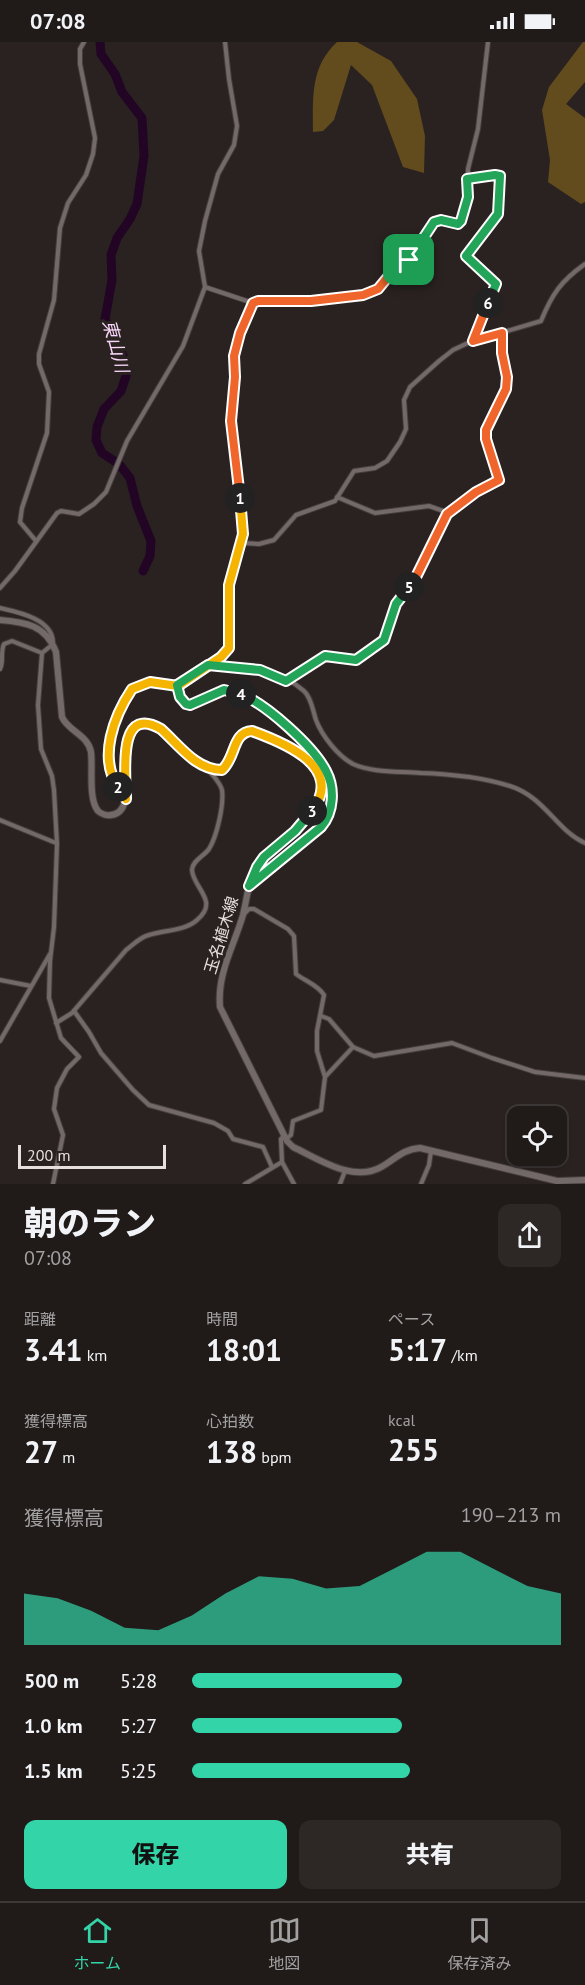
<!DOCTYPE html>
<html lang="ja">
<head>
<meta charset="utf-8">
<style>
	:root { --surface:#201a19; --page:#2d2726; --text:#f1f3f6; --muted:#a2a1a2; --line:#3d3838; --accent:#33d4a8 }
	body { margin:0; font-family:"PT Sans","Noto Sans JP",sans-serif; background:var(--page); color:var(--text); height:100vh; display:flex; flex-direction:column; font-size:22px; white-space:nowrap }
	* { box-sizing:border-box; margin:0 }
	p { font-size:20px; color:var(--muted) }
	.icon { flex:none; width:33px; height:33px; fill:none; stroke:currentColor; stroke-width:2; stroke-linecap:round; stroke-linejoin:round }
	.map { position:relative; height:1142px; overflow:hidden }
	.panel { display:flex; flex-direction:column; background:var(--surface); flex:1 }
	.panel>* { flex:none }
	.controls { position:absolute; left:507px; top:1064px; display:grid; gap:12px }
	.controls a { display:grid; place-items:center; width:60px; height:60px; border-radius:12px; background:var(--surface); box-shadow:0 2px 4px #0004,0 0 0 2px var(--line); font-size:30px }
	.scale { position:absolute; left:18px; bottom:15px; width:148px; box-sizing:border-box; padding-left:6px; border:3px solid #e5dfde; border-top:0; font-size:16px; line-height:21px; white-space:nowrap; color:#e5dfde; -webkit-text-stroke:4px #2a2221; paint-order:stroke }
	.pin { position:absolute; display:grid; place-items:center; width:51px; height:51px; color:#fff; margin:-26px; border-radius:12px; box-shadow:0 3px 9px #0006 }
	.km { position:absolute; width:30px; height:30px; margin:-15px; border-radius:50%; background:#222; color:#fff; font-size:16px; line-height:30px; text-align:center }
	.round { display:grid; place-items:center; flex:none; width:63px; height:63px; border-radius:12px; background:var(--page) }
	.head { display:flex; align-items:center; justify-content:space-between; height:102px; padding:0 24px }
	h1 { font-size:33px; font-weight:800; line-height:45px }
	.figures { display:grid; grid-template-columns:repeat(3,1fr); gap:9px; height:102px; padding:6px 24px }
	.figures div { display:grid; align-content:center }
	.figures b { font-size:30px; font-weight:800 }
	.figures small { font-size:16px; font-weight:400 }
	.figures p { font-size:16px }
	.chart { height:168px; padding:12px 24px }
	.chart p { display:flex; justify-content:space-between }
	.chart svg { width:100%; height:108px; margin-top:6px; fill:var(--accent); opacity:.7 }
	.cta { display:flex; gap:12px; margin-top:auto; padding:12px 24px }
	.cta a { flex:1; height:69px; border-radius:12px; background:var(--accent); color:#111; font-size:24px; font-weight:800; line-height:69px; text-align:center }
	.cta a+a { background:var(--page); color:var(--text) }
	ul { padding:0 24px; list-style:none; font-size:20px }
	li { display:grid; grid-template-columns:96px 72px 1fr; align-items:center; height:45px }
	li i { height:15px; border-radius:8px; background:var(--accent) }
	.status { display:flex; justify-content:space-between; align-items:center; height:42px; padding:0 30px; background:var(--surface); direction:ltr }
	.status svg { height:16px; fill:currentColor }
	.tab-bar { display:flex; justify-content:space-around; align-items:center; height:84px; border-top:2px solid var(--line); background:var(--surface); font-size:16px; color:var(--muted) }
	.tab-bar a { display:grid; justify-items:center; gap:3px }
	.tab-bar .on { color:var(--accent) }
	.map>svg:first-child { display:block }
	.forest { fill:#624b1c }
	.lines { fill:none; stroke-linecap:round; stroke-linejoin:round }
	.river { stroke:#220524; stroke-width:9 }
	.street-casing { stroke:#453e3e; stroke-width:6 }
	.secondary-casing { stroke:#453e3e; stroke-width:8 }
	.street { stroke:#736968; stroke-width:4 }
	.secondary { stroke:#736968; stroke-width:6 }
	.split-1-casing { stroke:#fff; stroke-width:12 }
	.split-2-casing { stroke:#fff; stroke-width:12 }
	.split-3-casing { stroke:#fff; stroke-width:12 }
	.split-4-casing { stroke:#fff; stroke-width:12 }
	.split-5-casing { stroke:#fff; stroke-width:12 }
	.split-6-casing { stroke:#fff; stroke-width:12 }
	.split-7-casing { stroke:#fff; stroke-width:12 }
	.split-1 { stroke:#f0652b; stroke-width:8 }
	.split-2 { stroke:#f5b400; stroke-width:8 }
	.split-3 { stroke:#f5b400; stroke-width:8 }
	.split-4 { stroke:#22a559; stroke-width:8 }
	.split-5 { stroke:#22a559; stroke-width:8 }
	.split-6 { stroke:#f0652b; stroke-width:8 }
	.split-7 { stroke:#22a559; stroke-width:8 }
	.labels { text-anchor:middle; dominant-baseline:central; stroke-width:6; stroke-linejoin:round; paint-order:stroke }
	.street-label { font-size:16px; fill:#e5dfde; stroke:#2a2221 }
	.water-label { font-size:18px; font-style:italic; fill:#fad7fa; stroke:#2a2221 }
</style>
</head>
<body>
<div class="status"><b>07:08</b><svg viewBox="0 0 49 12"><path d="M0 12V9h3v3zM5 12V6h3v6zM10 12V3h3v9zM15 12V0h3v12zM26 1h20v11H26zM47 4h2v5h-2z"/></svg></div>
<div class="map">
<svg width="585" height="1142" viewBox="0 0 585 1142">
	<rect width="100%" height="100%" fill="#2a2221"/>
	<g class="forest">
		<path d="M337 0H357L391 19 417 57 425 94 424 131 403 125 372 43 351 23 334 78 323 89 313 90C313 56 310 25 337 0Z"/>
		<polygon points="583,0 585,0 585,40 566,62 585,76 585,160 581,162 548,140 550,118 542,68 549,45"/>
	</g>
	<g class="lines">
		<polyline class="river" points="100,0 101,12 115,32 122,50 142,76 144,114 137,162 130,177 117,196 111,213 112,238 105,277 123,314 126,334 121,349 104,367 97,385 96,398 102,411 119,422 130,436 137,464 151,499 150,514 143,529"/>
		<defs>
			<g id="street">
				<polyline points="467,137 495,133 500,134 498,172 466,214 496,242 474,299"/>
				<polyline points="205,245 253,261 258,259 289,260 338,257 375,248 381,244 392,230 409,218 434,180 441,178 460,181 468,155 468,127 478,87 488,0"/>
				<polyline points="337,455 375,471 429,464 449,471"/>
				<polyline points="36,499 20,480 22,466 47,391 49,350 39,322 39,312 54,258 60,186 68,161 86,133 93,112 95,96 80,22 80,7 84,0"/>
				<path d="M242 501 259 502 274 498 296 473 335 459 354 429 375 426 387 419 400 400 406 387 404 358 410 345 439 319 453 308 470 300 541 279C552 252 561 239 585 222"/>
				<polyline points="0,546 15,529 57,471 61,469 79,472 94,462 106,450 127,399 183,304 205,245 199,209 205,179 218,132 234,103 237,84 229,37 225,0"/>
				<path d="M0 566C18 570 54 577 53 602L42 611 38 663 41 707 52 734 54 748 57 802 54 885 50 919 49 956 61 996 79 1015 67 1027 57 1046 54 1067 63 1093 53 1142"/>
				<path d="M208 623C240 626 279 626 304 649 311 655 313 669 316 678 322 694 338 714 353 722 373 731 399 729 421 731 451 732 481 735 510 744 545 755 557 789 585 801"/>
				<path d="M0 627C4 619 0 611 4 602L12 599 42 611"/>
				<polyline points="286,639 325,614 356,618 384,598 388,590 389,578 395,562 415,537 447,473 476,449 499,438 486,397 486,388 506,347 507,335 502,311 502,291"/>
				<polyline points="177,643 180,655 186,662 190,663 224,648 233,649 250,656 262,664 300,697 327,730 333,760 325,781 249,844"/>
				<path d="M125 755C120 749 114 742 112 734 104 704 115 673 132 647L149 640 178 643 221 615 230 603 229 543 240 508 243 484 231 379 235 335 234 314 240 291 253 261"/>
				<polyline points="0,778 56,801"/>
				<path d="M245 871 249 867H254L288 887 294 894 296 932C305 939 318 943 324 953L317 989V1009L325 1035 353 1005"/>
				<polyline points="0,938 31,944"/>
				<polyline points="74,969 89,990 101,1011 133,1048 149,1063 214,1081 228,1089 233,1097 263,1105 272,1125"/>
				<polyline points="321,974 329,977 353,1005 374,1014 452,1001 492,1016 535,1030 585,1036"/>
				<path d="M56 981 72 971 126 908C133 903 140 895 149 893 164 888 185 889 197 878 220 859 193 846 192 828 192 819 204 814 209 807 217 794 224 763 222 748 220 741 211 730 205 726"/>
				<polyline points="0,999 50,912"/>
				<polyline points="286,1097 291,1093 293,1079 321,1068 325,1035"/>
				<polyline points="282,1120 294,1142"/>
				<polyline points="245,1142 282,1120 281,1097 283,1095"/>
				<polyline points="340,1142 345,1129"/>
				<polyline points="421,1142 429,1123 431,1109"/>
			</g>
			<path id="secondary" d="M0 578C25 580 46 583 56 610L62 675C68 689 88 693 91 710 93 725 88 757 98 769 101 772 107 774 111 773 144 769 108 696 139 683 147 680 154 683 161 687 179 703 196 728 222 728 235 717 232 690 251 689 275 697 334 720 321 755 316 768 303 781 294 791 282 802 264 811 257 825 248 839 247 857 243 873 234 904 217 931 220 965L287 1099 293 1105C319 1117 354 1142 383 1124 396 1116 404 1107 420 1106L557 1139 585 1138"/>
		</defs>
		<use href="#street" class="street-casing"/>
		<use href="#secondary" class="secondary-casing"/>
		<use href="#street" class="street"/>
		<use href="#secondary" class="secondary"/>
	</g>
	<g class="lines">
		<defs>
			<polyline id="split-1" points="240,456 231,379 235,335 234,314 240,291 253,261 258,259 311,259 363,253 378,247 392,230 409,218"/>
			<path id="split-2" d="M118 745C98 715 114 674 132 647L150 640 178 644 221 615 229 606V543L243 492 240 456"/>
			<path id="split-3" d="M118 745 126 757C126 734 116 661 161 687 179 703 196 728 222 728 236 716 232 690 252 689 285 701 345 725 312 769"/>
			<path id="split-4" d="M241 652C267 663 313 704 326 729 335 746 334 770 321 785L249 844 257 825 264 815 295 789 312 769"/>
			<polyline id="split-5" points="241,652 224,648 190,663 186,662 180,655 177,643 208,623 260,628 286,639 325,614 356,618 384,598 396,562 409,545"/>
			<polyline id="split-6" points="409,545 415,537 447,472 476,450 499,438 486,397 486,388 506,347 507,335 502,311 502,291 473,299 488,261"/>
			<polyline id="split-7" points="409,218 434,180 441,178 458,182 461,179 468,155 467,137 495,133 500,134 498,172 466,214 496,242 488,261"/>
		</defs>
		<use href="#split-1" class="split-1-casing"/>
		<use href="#split-2" class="split-2-casing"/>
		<use href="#split-3" class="split-3-casing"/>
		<use href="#split-4" class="split-4-casing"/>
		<use href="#split-5" class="split-5-casing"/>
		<use href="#split-6" class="split-6-casing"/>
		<use href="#split-7" class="split-7-casing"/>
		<use href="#split-1" class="split-1"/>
		<use href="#split-2" class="split-2"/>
		<use href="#split-3" class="split-3"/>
		<use href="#split-4" class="split-4"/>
		<use href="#split-5" class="split-5"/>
		<use href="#split-6" class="split-6"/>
		<use href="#split-7" class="split-7"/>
	</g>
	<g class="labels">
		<g class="street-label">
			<text transform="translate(221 893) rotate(-73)">玉名植木線</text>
		</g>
		<g class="water-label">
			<text transform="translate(116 304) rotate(75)">東山川</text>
		</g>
	</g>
</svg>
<div class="controls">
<a><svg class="icon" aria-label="locate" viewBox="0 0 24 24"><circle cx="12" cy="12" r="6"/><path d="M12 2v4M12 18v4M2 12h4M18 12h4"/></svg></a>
</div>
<div class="scale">200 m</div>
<div class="pin" style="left:409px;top:218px;background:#1e9e55"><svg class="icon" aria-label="arrive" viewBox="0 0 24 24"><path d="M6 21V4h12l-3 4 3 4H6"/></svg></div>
<b class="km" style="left:240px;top:456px">1</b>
<b class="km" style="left:118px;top:745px">2</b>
<b class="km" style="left:312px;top:769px">3</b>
<b class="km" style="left:241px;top:652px">4</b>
<b class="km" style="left:409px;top:545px">5</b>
<b class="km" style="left:488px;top:261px">6</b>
</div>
<section class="panel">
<div class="head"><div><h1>朝のラン</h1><p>07:08</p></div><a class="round"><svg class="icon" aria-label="share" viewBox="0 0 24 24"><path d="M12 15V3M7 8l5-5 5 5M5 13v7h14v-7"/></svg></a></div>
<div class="figures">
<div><p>距離</p><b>3.41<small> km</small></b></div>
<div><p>時間</p><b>18:01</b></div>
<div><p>ペース</p><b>5:17<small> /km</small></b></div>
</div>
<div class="figures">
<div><p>獲得標高</p><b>27<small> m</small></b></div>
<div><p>心拍数</p><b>138<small> bpm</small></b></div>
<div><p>kcal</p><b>255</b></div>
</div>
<div class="chart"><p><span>獲得標高</span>190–213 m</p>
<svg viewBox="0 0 160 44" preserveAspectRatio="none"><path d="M0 44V23L10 25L20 30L30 37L40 38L50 32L60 23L70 16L80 17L90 21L100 20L110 13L120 6L130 6L140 13L150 20L160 23V44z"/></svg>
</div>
<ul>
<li><b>500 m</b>5:28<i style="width:57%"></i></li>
<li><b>1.0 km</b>5:27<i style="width:57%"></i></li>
<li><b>1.5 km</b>5:25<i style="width:59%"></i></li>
</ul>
<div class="cta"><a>保存</a><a>共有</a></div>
</section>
<nav class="tab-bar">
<a class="on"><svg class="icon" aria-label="home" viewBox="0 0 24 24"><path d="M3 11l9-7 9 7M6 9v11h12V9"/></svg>ホーム</a>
<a><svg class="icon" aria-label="map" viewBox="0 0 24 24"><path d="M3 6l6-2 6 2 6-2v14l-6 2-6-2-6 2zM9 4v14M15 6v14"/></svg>地図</a>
<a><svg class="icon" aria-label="saved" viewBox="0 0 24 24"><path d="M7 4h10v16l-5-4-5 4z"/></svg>保存済み</a>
</nav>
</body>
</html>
